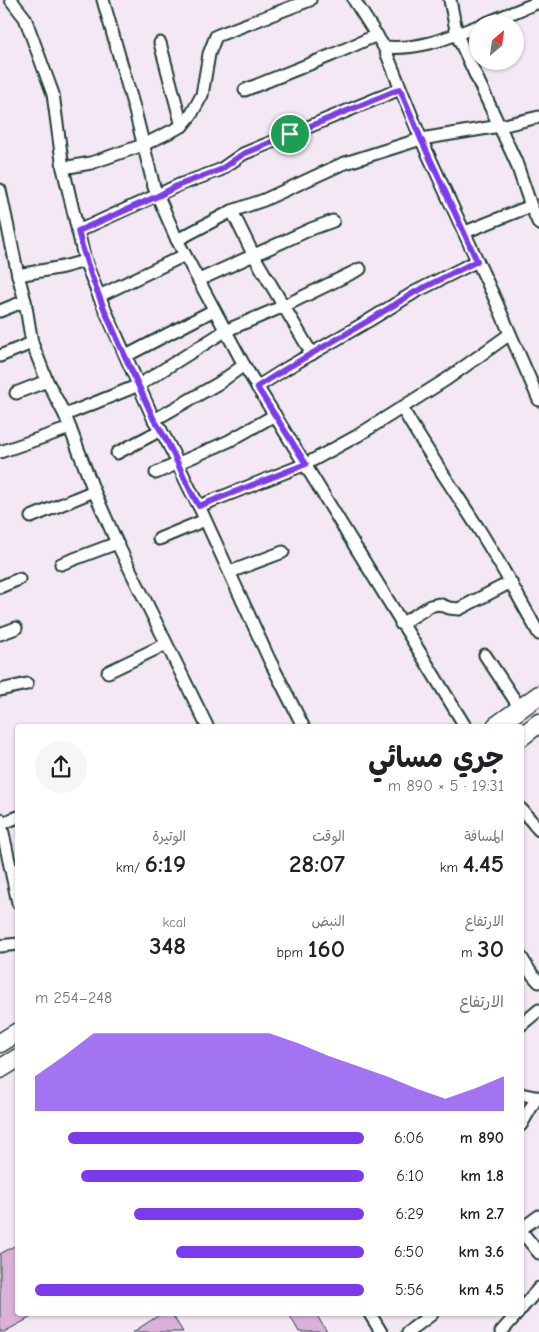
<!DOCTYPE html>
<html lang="ar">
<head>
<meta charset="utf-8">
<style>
	:root { --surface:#fff; --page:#f6f6f6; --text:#202124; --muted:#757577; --accent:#7c3aed }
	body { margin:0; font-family:"Comic Neue","Playpen Sans Arabic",sans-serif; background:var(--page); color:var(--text); direction:rtl; height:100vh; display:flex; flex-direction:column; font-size:19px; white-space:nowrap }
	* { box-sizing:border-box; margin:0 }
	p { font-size:16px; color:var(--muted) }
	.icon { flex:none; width:28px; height:28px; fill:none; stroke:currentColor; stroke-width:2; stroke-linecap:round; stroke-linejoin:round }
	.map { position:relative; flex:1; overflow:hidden; direction:ltr }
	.panel { position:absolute; left:15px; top:724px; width:509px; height:592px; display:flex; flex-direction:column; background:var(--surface); border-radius:5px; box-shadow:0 1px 4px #0004; direction:rtl }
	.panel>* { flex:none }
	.needle { width:32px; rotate:29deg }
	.fabs { position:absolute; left:469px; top:15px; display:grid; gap:10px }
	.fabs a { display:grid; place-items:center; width:55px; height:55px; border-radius:50%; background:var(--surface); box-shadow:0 1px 4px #0004; font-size:25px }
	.pin { position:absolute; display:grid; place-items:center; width:42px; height:42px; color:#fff; margin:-21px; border:2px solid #fff; border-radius:50%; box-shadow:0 1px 5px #0007 }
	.round { display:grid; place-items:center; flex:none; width:52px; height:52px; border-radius:26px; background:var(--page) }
	.summary { display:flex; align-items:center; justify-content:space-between; height:85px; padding:0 20px }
	h1 { font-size:28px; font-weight:700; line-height:38px }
	.figures { display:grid; grid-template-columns:repeat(3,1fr); gap:8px; height:85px; padding:5px 20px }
	.figures div { display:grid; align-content:center }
	.figures b { font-size:25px; font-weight:700 }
	.figures small { font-size:14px; font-weight:400 }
	.figures p { font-size:14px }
	.chart { height:140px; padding:10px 20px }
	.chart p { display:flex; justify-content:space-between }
	.chart svg { width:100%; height:90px; margin-top:5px; fill:var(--accent); opacity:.7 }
	ul { padding:0 20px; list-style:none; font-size:16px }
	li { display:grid; grid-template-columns:80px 60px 1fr; align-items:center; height:38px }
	li i { height:12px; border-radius:6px; background:var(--accent) }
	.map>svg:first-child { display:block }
	.building { fill:#dab2d9; stroke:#1f3d34 }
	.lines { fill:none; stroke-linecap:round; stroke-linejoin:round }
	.street-casing { stroke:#1f3d34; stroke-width:15 }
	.primary-casing { stroke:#1f3d34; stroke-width:21 }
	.street { stroke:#fff; stroke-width:11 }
	.primary { stroke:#fff; stroke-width:18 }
	.route-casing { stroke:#fff; stroke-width:10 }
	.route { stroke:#7c3aed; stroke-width:6 }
</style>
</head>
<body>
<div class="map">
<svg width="539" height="1332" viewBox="0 0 539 1332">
	<rect width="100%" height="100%" fill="#f4e8f4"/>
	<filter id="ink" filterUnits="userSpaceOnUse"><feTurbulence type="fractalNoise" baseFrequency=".02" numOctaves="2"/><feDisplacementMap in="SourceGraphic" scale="10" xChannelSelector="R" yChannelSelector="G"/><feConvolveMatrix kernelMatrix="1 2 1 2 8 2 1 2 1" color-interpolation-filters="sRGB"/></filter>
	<g filter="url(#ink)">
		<g class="building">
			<polygon points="18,1244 18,1314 37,1314 4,1332 0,1332 0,1254"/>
			<polygon points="161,1314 172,1314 183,1332 133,1332"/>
			<polygon points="289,1314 316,1314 327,1332 299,1332"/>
		</g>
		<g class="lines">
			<defs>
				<g id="street">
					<path d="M11 0 25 18 53 94 63 168 85 261 99 296 154 420C173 446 182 478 199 506L269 659 303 726"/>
					<polyline points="103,0 135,111 154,187 177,240 244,365 465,726"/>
					<polyline points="354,0 384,47 421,139 495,299 539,400"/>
					<polyline points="450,0 457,35 516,162 531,206 539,224"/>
					<polyline points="484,24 539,2"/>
					<polyline points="160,43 182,126"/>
					<path d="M384 47C419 50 445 39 478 26"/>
					<polyline points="245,90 332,55 377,35"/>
					<polyline points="63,168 91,163 143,145 182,126 191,115 202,95 209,54 216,36 310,0"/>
					<polyline points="0,190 18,275 25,301 32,343 47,381 65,415 94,491 117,543 207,726"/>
					<polyline points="232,211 254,256 312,354"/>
					<polyline points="78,231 179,185 220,170 243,154 400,89"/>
					<polyline points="465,232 531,206"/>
					<polyline points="177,240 232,211 264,200 342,164 421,139 500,126 539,117"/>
					<polyline points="18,275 63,267 85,261"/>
					<polyline points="199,280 311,229 333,221"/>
					<polyline points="99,296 185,255"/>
					<polyline points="0,311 25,301"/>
					<polyline points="0,356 32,343"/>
					<polyline points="126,356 214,310"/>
					<polyline points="257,387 287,368 368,321 415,292 477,261"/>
					<polyline points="16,393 47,381"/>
					<path d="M402 408C426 450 454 490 480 531 501 565 520 599 539 634"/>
					<polyline points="65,415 139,385 225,331 284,306 360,269"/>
					<polyline points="154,420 219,383 244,365"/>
					<polyline points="0,452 70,428"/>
					<polyline points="117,453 161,430"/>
					<polyline points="156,473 229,441 275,415"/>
					<polyline points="199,506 306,464 357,436 447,379 510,334"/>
					<polyline points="31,517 94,491"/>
					<polyline points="159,539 205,520"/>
					<polyline points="61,564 117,543"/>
					<polyline points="230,572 283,552"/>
					<polyline points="0,587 19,579"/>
					<polyline points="401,624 430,606 439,604 449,608 459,609 511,582"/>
					<polyline points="0,634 16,628"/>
					<polyline points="485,655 520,708"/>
					<polyline points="108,672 166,644"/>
					<polyline points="0,690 27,684"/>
					<polyline points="521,809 539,830"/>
					<polyline points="0,819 18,903"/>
					<polyline points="1,824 18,817"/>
					<polyline points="0,946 18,944"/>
					<polyline points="521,957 531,973 539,982"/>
					<polyline points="521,1025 539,1010"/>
					<polyline points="521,1094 539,1098"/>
					<polyline points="521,1125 537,1097"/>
					<polyline points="521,1229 539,1216"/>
					<polyline points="521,1231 539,1253"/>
					<polyline points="521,1309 539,1288"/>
					<polyline points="370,1314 381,1332"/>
					<polyline points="408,1332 432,1314"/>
					<polyline points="501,1332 517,1314"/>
				</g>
				<g id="primary">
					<polyline points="496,726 539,695"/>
					<polyline points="521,737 539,723"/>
					<polyline points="0,1043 18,1032"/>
					<polyline points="0,1069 18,1058"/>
				</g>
			</defs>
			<use href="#street" class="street-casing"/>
			<use href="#primary" class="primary-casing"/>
			<use href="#street" class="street"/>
			<use href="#primary" class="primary"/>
		</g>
	</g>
	<g class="lines" filter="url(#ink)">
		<defs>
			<path id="route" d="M400 89 421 139 477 261 415 292 368 321 287 368 257 387 306 464 199 506C182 478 173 446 154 420 127 358 94 297 78 231L158 196 179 185 220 170 243 154Z"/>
		</defs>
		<use href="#route" class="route-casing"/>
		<use href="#route" class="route"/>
	</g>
</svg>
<div class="fabs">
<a><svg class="needle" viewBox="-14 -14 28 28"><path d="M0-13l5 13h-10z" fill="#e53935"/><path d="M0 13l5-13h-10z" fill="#757577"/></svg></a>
</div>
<div class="pin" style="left:290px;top:134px;background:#1e9e55"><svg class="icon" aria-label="arrive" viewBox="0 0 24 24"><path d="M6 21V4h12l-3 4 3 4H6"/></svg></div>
<section class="panel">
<div class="summary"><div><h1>جري مسائي</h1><p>19:31 · 5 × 890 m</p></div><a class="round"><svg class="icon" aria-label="share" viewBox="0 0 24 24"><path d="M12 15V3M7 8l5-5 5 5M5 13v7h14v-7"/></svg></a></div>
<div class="figures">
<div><p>المسافة</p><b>4.45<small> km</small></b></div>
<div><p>الوقت</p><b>28:07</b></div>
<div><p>الوتيرة</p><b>6:19<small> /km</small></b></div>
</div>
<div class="figures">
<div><p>الارتفاع</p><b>30<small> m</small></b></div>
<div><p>النبض</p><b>160<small> bpm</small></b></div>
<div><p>kcal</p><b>348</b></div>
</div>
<div class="chart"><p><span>الارتفاع</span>248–254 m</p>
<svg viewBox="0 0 160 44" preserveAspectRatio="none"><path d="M0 44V27L10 17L20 6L30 6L40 6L50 6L60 6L70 6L80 6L90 11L100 17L110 22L120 27L130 33L140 38L150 33L160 27V44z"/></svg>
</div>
<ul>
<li><b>890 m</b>6:06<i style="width:90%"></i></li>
<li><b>1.8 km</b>6:10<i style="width:86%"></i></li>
<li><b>2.7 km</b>6:29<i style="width:70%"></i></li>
<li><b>3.6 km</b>6:50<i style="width:57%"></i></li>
<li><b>4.5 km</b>5:56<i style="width:100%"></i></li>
</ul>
</section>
</div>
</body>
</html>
